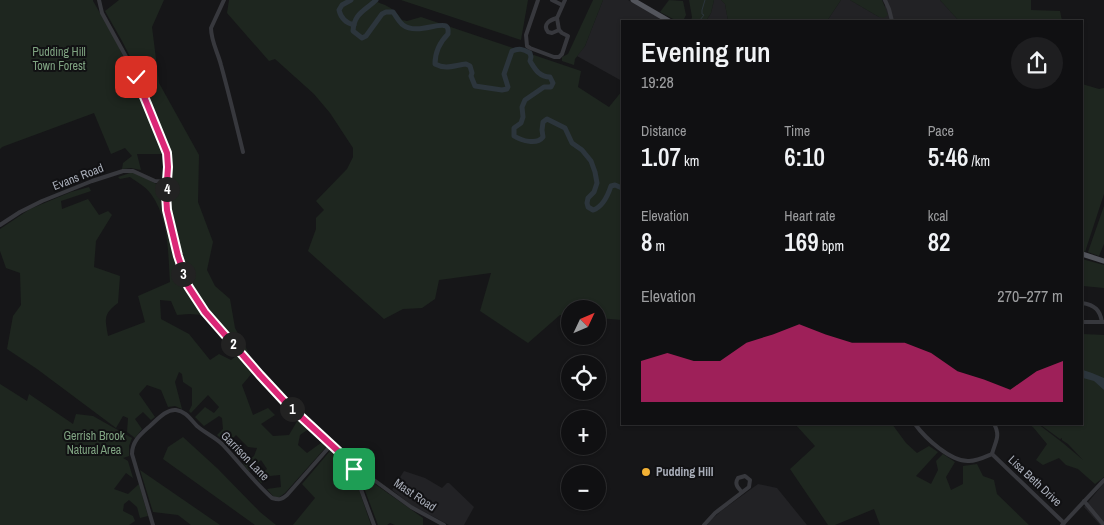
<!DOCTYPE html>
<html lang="en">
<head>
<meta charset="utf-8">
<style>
	:root { --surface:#101012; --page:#1e1e20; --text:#f1f3f6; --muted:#9c9d9f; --line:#303032; --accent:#db2777 }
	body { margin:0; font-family:"Archivo Narrow",sans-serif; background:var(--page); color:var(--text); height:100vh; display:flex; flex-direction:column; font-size:19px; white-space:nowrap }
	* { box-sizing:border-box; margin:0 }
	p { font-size:16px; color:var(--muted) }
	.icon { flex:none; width:28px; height:28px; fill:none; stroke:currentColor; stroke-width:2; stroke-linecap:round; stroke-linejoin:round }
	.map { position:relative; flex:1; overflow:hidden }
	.panel { position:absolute; left:621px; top:20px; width:462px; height:405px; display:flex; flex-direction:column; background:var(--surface); border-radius:0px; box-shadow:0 1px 4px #0004,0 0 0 1px var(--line) }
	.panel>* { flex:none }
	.needle { width:32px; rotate:46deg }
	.fabs { position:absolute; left:561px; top:300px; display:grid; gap:10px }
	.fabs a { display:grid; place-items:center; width:45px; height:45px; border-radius:50%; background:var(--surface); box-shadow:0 1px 4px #0004,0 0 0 1px var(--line); font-size:25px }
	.pin { position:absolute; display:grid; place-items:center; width:42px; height:42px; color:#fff; margin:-21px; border-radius:10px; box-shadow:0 2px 8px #0006 }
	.km { position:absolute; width:25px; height:25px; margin:-12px; border-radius:50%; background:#222; color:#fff; font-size:14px; line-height:25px; text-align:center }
	.round { display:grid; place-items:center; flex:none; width:52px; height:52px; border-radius:26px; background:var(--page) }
	.summary { display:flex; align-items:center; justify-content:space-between; height:85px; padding:0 20px }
	h1 { font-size:28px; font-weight:600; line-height:38px }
	.metrics { display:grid; grid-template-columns:repeat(3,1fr); gap:8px; height:85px; padding:5px 20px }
	.metrics div { display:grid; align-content:center }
	.metrics b { font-size:25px; font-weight:600 }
	.metrics small { font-size:14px; font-weight:400 }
	.metrics p { font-size:14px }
	.chart { height:140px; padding:10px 20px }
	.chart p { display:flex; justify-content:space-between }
	.chart svg { width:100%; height:90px; margin-top:5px; fill:var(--accent); opacity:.7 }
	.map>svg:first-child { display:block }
	.built { fill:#222225 }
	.green { fill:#1e261f }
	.water { fill:#2c353c }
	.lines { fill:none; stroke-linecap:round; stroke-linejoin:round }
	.stream { stroke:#2c353c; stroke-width:1 }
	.river { stroke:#2c353c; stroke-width:5 }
	.minor { stroke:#37383d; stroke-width:4 }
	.major { stroke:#53555c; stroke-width:5 }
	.route-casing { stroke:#fff; stroke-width:10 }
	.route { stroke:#db2777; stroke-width:6 }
	.poi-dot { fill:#f2b134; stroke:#111113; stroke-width:2 }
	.labels { text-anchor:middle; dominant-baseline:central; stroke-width:4; stroke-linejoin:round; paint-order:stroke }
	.park-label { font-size:12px; fill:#7fa381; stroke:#111113 }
	.street-label { font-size:12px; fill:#a8adb8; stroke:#111113 }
	.poi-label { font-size:12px; font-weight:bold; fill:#a8adb8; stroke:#111113; text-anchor:start }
</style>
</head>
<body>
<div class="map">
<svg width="1104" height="525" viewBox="0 0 1104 525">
	<rect width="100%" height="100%" fill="#161618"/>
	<g class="built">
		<polygon points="603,0 628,0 665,21 622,21 622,81 577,56 585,46"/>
		<polygon points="714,0 721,0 725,4 728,21 706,21 711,13"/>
		<polygon points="841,0 850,0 879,17 885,5 882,0 940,0 959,21 827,21"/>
		<polygon points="404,471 425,478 442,488 447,483 449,483 474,507 464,525 449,525 411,505 392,490"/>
		<polygon points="1104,483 1104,525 1100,525 1084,507"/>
		<polygon points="758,484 777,488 807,525 707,525 710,521 721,511"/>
	</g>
	<g class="green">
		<polygon points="0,0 93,0 93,1 111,32 132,73 130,76 135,87 138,88 164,154 137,154 141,170 131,168 122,169 123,163 132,156 125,148 111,154 94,113 2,147 0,149"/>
		<polygon points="119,0 164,0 152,27 159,83 199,155 198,202 213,242 207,270 215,286 230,299 235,328 257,368 199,299 185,272 169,210 172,153 140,76 122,41 105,11"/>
		<path d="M229 0H371C386 5 393 7 402 20L407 21 421 17 581 71 578 87 609 107 622 91V320L598 318V309H570V316L560 315 528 343 480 311 491 273 439 280 435 299 422 308 403 309 384 319 308 251 316 229V218L324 210 316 201 347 169 353 157V148L330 113 314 94 275 59 269 61 227 13Z"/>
		<polygon points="401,0 528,0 521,40"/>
		<polygon points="593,0 603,0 585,46 575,59 574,65 562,61 562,57 568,54"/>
		<polygon points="669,0 683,1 686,15 683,21 677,21 660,12"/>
		<polygon points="689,0 714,0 711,13 706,21 691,21 692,17"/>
		<polygon points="721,0 841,0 827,21 728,21 725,4"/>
		<polygon points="850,0 882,0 888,15 884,18 879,17"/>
		<polygon points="940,0 1031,0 1031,10 1060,11 1062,21 959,21"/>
		<polygon points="1082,84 1099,89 1104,88 1104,194 1085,252 1082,251 1083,232 1084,227 1082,225"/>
		<path d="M130 173H137L158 185 161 192 166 211 181 274 196 302 205 315 189 314 177 315 171 301 160 300 161 319 189 334 210 360 219 354 231 360 238 355 253 372 242 385 253 415 268 408 275 415 261 424 273 436 289 435 299 418 310 428 300 435 298 445 307 453 325 440 326 447 285 493 278 498 273 496 267 489 281 487 280 475 270 476 261 483 257 478 267 469 261 460 249 471 243 464 254 456 257 448 248 447 236 435 227 444 217 435 223 429 222 418 219 416 204 426 195 417 205 407 214 413 219 407 208 395 191 413 189 411 192 405V388L183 382 182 374 179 372 175 382 182 409 175 406 168 407 161 390 147 385 139 394 155 417 151 420 143 412 135 419 142 429 135 438 127 432 128 418 123 416 116 428 37 369 7 349 13 316 21 305 20 273 6 268 0 251V229L30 209 71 192 89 187 91 191 61 201 62 209 88 199 99 215 108 211 112 215 96 241 94 267 120 276 118 303C103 314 105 319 108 336L145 322 138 296 170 282C168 253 169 219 151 194 146 187 137 182 130 177L120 179 118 177Z"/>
		<polygon points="1104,206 1104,244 1099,256 1088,252"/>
		<polygon points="1082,259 1104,265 1104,288 1083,286"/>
		<polygon points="1083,334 1104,335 1104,477 1095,484 1078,469 1066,465 1059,458 1043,465 1036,460 1047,444 1033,427 1028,424 1038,424 1063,443 1083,460 1068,444 1062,440 1062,438 1060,439 1041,425 1042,424 1082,424"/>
		<polygon points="0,384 27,401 29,394 73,424 76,414 93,416 132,438 129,446 129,456 123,458 128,461 133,478 126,473 114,489 128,494 139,484 148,516 140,518 137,507 129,500 124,504 123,511 133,516 135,521 129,525 0,525"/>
		<polygon points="795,424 892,424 906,443 917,453 929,446 938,452 916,476 931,484 938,470 936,461 943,454 955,462 946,477 951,490 963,484 963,466 977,464 983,476 994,480 997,494 1029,525 880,525 874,509 835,525 828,525 790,469 815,446"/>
		<polygon points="183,437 218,469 260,512 276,525 255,525 163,459 168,447"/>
		<polygon points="330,451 335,451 351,466 371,525 293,525 315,498 302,484"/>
		<polygon points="140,470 220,525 191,525 178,515 153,512"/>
		<polygon points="358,472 423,518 423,525 395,525 390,523 387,525 378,525"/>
	</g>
	<polygon class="water" points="1083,370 1092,373 1104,378 1104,390 1094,381 1083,378"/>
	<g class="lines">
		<polyline class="stream" points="700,21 700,20 704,15 702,14 702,10 705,0"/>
		<g class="river">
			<path d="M351 0 342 5 339 10C341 19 346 23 354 25"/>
			<path d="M376 0C365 11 354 13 353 31L362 38 366 36 382 14 386 12H393C396 16 399 22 403 25 416 35 439 22 446 26 449 28 448 30 448 34 440 42 435 51 435 64 446 70 455 65 466 64L470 66 472 73 471 76 475 86 502 90 507 89 508 87 504 74 512 51C519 48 523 49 530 53L531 57 530 61C535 69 539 77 550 77L553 83 551 87H544L525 100 522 107 523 117 521 123 514 128V136C522 141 537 145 543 137L542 130 543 122 547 119 565 128 572 143 582 150 591 161 595 172 597 183 594 192 588 198 587 203 588 207 593 210C603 207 608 195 611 186L615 185 622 188"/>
		</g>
		<g class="minor">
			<polyline points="99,0 102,13 130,64 165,147 168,160 166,201 170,222 183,273 188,286 197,301 259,375 278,396 306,422 356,467 411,507 444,525"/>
			<path d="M224 0 211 28C211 41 218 53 221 65 229 94 236 123 243 152"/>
			<polyline points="538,0 526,35 527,46 530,48 554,57 559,57 562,54 568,36 562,33 559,30"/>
			<polyline points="552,0 562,5"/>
			<polyline points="885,0 889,9 892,21"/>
			<path d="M557 18 559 30 552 33 548 32C542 24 550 20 557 18Z"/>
			<polyline points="557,18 565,0"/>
			<polyline points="0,225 20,212 42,201 92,181 123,171 133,171 155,181 167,182"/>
			<path d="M1082 303C1095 305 1100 310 1102 322"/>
			<polyline points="1082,322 1104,322"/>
			<path d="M915 424C925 438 951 462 969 461 977 461 985 457 992 454"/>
			<polyline points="992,454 1064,523"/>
			<path d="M992 454C995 442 1001 436 994 424"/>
			<polyline points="352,465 374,525"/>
			<polyline points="1084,501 1104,525"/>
			<path d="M153 525 132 454C132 441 141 434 150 426 157 420 166 409 176 410 186 411 191 420 197 426 205 433 215 437 222 444 239 462 254 482 272 498 279 500 281 500 287 495L331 445"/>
			<path d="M704 525 715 513 749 487 750 480 745 476 738 478C734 484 738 488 742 492"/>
			<polyline points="1062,525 1104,480"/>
		</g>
		<g class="major">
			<polyline points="633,0 669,21"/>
			<polyline points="1082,254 1104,261"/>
		</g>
	</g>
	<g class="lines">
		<defs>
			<polyline id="route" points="136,77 167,153 168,167 166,194 167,210 178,256 188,286 205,312 260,375 286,403 351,463 354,469"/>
		</defs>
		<use href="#route" class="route-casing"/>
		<use href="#route" class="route"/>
	</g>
	<circle class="poi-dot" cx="646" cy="472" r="5"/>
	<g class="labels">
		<g class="park-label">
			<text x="59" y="52">Pudding Hill<tspan x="59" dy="14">Town Forest</tspan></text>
			<text x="94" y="436">Gerrish Brook<tspan x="94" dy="14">Natural Area</tspan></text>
		</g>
		<g class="street-label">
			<text transform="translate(78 177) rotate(-21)">Evans Road</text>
			<text transform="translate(245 456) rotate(46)">Garrison Lane</text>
			<text transform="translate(1035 481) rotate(43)">Lisa Beth Drive</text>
			<text transform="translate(415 495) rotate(34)">Mast Road</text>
		</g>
		<g class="poi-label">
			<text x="656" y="472">Pudding Hill</text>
		</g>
	</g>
</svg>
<div class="fabs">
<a><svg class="needle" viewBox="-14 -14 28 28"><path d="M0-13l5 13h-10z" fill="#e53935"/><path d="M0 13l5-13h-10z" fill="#9c9d9f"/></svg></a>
<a><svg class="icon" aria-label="locate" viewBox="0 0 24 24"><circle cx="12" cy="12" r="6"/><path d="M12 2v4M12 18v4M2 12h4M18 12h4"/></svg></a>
<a>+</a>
<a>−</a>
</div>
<div class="pin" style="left:354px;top:469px;background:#1e9e55"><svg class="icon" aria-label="arrive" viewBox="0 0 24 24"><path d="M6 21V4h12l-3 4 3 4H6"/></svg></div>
<div class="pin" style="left:136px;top:77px;background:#d93025"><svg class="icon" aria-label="check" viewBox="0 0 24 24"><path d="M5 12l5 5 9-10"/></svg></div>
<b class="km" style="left:292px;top:409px">1</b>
<b class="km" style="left:233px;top:344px">2</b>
<b class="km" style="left:183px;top:274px">3</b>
<b class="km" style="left:167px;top:189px">4</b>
<section class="panel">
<div class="summary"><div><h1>Evening run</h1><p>19:28</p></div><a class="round"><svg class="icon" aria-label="share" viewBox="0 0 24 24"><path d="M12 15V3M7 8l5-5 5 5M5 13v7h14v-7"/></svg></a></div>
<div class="metrics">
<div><p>Distance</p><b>1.07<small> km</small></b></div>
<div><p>Time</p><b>6:10</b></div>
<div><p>Pace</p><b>5:46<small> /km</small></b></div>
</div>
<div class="metrics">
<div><p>Elevation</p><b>8<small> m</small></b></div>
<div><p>Heart rate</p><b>169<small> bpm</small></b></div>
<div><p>kcal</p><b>82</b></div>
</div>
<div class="chart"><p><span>Elevation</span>270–277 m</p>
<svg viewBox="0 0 160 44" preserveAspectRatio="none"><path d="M0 44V24L10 20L20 24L30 24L40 15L50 11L60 6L70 11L80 15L90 15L100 15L110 20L120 29L130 33L140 38L150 29L160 24V44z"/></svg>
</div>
</section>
</div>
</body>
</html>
